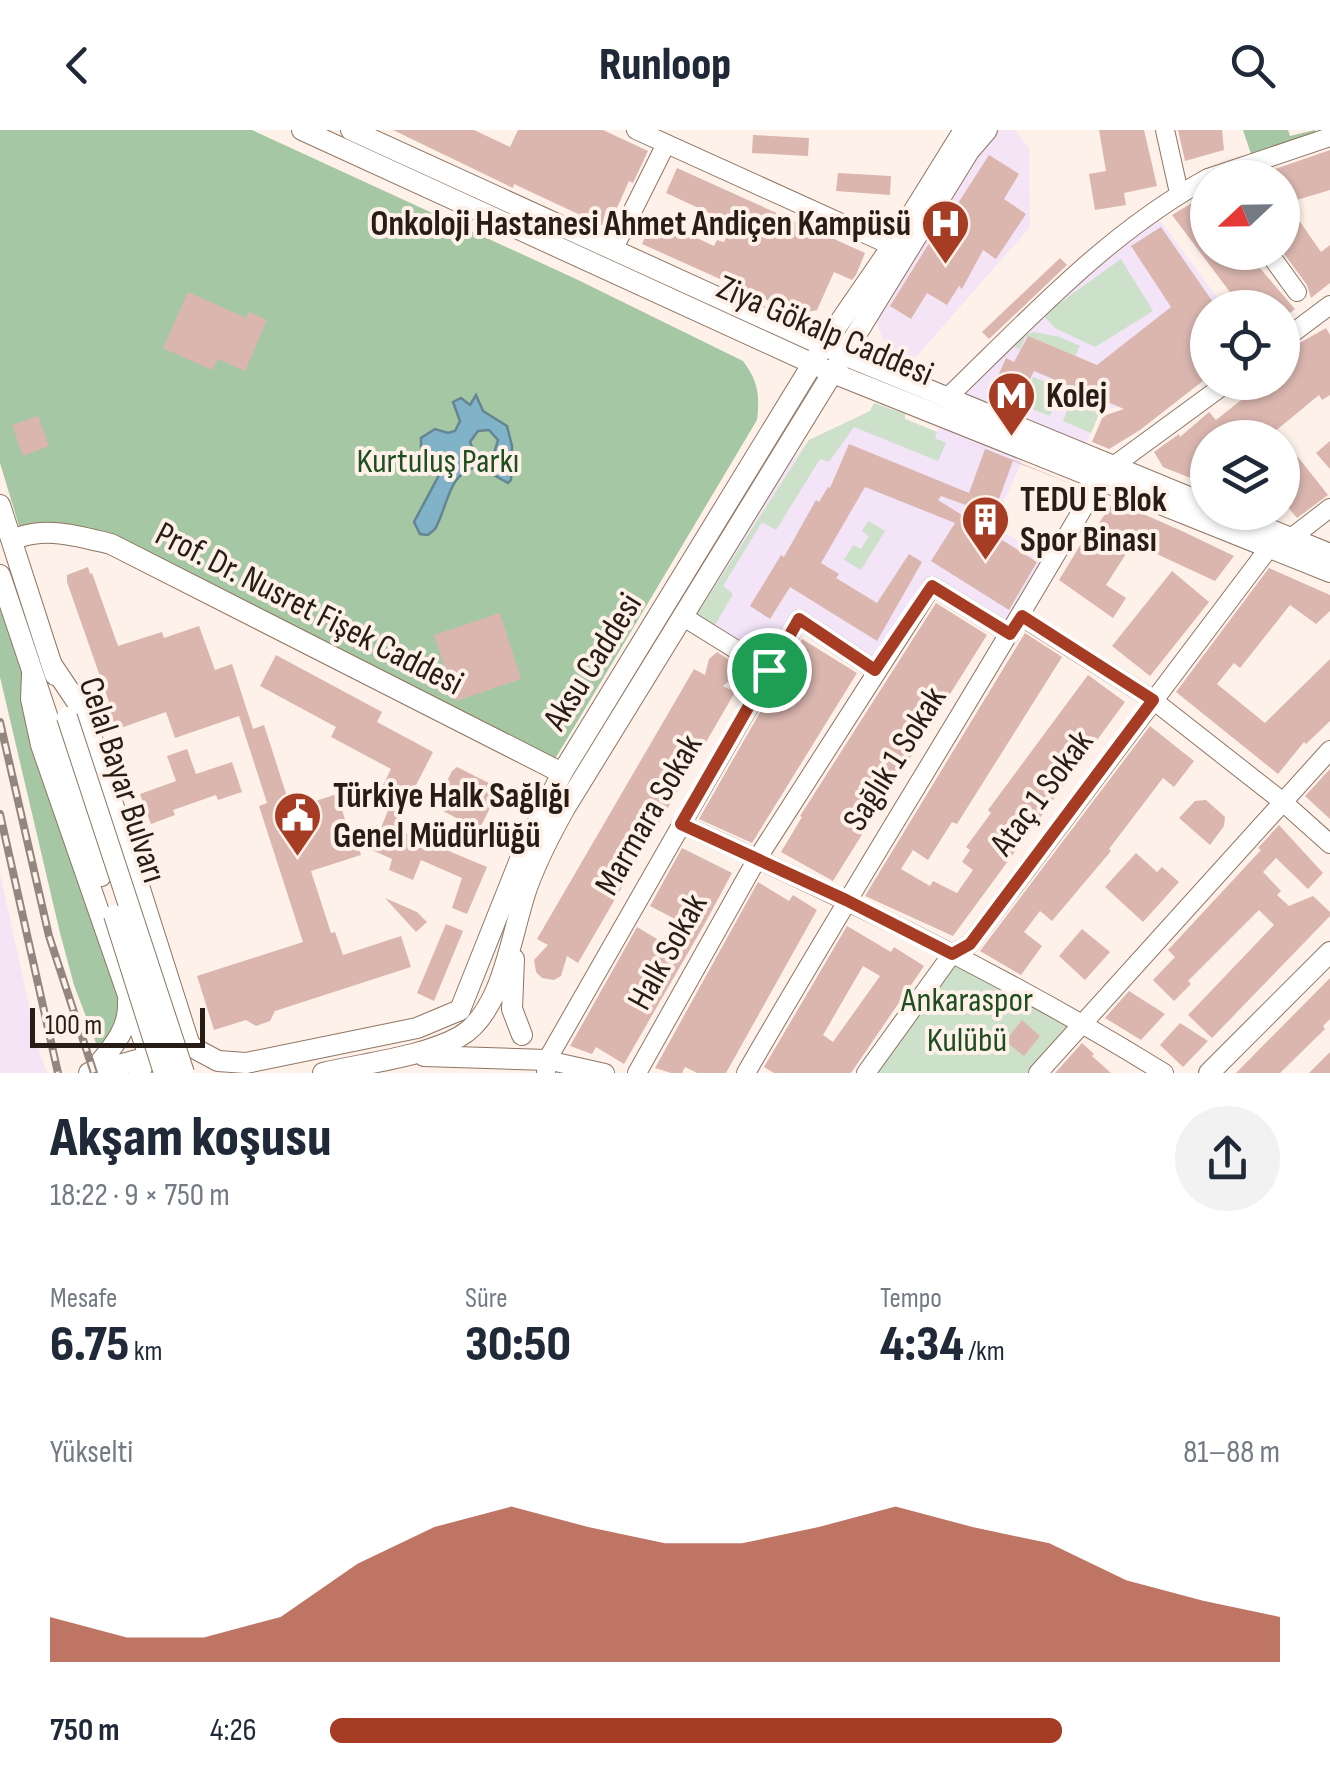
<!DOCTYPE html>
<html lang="tr">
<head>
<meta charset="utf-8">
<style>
	:root { --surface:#fff; --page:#f2f2f3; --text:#1f2937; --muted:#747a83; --accent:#a53c23 }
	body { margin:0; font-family:"Sofia Sans Condensed",sans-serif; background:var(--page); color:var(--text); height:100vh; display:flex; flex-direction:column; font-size:38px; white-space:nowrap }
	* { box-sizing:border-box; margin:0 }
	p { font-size:32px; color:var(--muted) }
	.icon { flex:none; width:55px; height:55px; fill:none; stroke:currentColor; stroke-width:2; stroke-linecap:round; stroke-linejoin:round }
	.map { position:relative; height:943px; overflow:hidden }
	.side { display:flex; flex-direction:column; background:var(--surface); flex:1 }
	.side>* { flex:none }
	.needle { width:65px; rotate:248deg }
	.controls { position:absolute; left:1190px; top:30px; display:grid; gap:20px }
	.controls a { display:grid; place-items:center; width:110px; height:110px; border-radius:50%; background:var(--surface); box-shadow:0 2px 8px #0004; font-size:50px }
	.scale { position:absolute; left:30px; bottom:25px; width:175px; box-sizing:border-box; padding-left:10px; border:5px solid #271d15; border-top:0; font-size:28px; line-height:35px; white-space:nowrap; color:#271d15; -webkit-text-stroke:8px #fef1e9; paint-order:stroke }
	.pin { position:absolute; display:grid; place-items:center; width:85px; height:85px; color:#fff; margin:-42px; border:5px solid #fff; border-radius:50%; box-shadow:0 2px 10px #0007 }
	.round { display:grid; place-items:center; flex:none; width:105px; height:105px; border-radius:52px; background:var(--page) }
	.headline { display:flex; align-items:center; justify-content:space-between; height:170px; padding:0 50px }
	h1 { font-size:55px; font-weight:800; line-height:75px }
	.metrics { display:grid; grid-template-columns:repeat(3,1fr); gap:15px; height:170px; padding:10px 50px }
	.metrics div { display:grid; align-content:center }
	.metrics b { font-size:50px; font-weight:800 }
	.metrics small { font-size:28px; font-weight:400 }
	.metrics p { font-size:28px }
	.chart { height:280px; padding:20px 50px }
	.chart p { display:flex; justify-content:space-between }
	.chart svg { width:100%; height:180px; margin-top:10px; fill:var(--accent); opacity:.7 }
	ul { padding:0 50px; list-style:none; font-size:32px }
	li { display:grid; grid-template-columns:160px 120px 1fr; align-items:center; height:75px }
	li i { height:25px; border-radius:12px; background:var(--accent) }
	header { display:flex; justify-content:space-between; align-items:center; height:130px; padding:0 50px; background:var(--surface); font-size:45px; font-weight:800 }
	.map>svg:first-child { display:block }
	.education { fill:#f3e4f8 }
	.medical { fill:#f4e4f6 }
	.green { fill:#cce0ca }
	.forest { fill:#a5c7a3 }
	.water { fill:#80b2c8; stroke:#658592; stroke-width:2.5 }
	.building { fill:#dab6af; fill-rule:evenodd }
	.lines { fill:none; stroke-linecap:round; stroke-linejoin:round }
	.minor-casing { stroke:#8f7562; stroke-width:20 }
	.major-casing { stroke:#8f7562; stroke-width:22 }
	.minor { stroke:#fff; stroke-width:18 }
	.major { stroke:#fff; stroke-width:20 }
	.rail-casing { stroke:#92867e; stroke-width:8 }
	.rail { stroke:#fef1e9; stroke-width:4; stroke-dasharray:11; stroke-linecap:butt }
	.major-bridge-casing { stroke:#8f7562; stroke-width:22; stroke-linecap:butt }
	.major-bridge { stroke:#fff; stroke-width:20 }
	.route-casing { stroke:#fff; stroke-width:20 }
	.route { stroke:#a53c23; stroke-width:12 }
	.labels { text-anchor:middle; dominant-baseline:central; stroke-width:8; stroke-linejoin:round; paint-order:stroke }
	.poi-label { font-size:35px; font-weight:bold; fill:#271d15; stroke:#fef1e9; text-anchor:start }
	.street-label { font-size:35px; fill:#271d15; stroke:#fef1e9 }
	.park-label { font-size:35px; fill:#1f4e20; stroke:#fef1e9 }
</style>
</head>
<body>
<header><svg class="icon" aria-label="back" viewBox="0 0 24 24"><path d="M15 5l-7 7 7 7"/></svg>Runloop<svg class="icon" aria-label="search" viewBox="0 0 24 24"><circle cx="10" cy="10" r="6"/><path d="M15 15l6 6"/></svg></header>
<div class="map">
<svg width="1330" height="943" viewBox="0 0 1330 943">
	<rect width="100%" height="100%" fill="#fef1e9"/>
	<polygon class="education" points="1156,85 1224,177 1208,178 1207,207 1116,278 1101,279 1085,316 1027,320 993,395 1052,432 1010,504 932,456 875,540 799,489 769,540 682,486 738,393 809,310 870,281 874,273 905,284 905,289 937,302 946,274 1069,157"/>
	<g class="medical">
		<polygon points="987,0 1015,0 1029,18 1030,97 915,228 898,224 882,208 872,176"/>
		<polygon points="0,743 38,917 47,943 0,943"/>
	</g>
	<g class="green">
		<polygon points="1121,129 1153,181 1095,217 1055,198 1043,185"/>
		<polygon points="1034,202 1060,207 1080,216 1075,226 1026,206 1020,219 1014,217 1025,205"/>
		<polygon points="1033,247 1061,258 1050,286 1022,275"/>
		<polygon points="1074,265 1102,277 1091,303 1063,291"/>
		<polygon points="874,273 905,284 905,289 937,302 935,308 946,313 938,331 854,297 829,332 820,329 776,400 762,392 723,456 733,464 714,497 696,486 809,310 870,281"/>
		<polygon points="868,391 885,401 861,440 844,430 853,415 861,419 869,406 862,401"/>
		<polygon points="952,824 1082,892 1038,943 866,943"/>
	</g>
	<g class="forest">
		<path d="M0 0H252L576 149 743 231C758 251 760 265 757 290L555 629 111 414 22 406 0 333Z"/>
		<polygon points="1243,0 1288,0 1290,6 1315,0 1316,6 1252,27"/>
		<polygon points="0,464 120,860 119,887 99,921 74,855 60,803 0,547"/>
	</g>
	<path class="water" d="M476 265 483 281 507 296 512 316 511 350 508 353 481 338 484 327 494 323 498 310 489 300 478 301 470 312 474 322 480 326 478 337C448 341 448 377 435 399L428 405 420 404 414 392 439 345 434 324 421 318V308L435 299 448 303 455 301 460 291 453 272 461 268 470 275Z"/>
	<g class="building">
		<polygon points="393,0 474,0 510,17 518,0 603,0 648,21 633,53 629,51 608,98 514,54 513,58"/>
		<polygon points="1099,0 1144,0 1157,56 1124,63 1126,75 1095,80 1089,44 1106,41"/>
		<polygon points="1178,0 1222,0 1224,20 1185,31"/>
		<polygon points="753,5 809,8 808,26 752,23"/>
		<polygon points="1330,20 1330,60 1287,73 1321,122 1330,115 1330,153 1311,168 1307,155 1282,121 1282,48 1249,48"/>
		<polygon points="989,25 1019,44 1004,69 1026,84 996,129 983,120 962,159 959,156 947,175 927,163 911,189 890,176 931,110 952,123 962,107 944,95"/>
		<polygon points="677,38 865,123 856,145 852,150 834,142 817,180 798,184 642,114 654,88 714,116 717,110 724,112 733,94 666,63"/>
		<polygon points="838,43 891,46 890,65 836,61"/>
		<polygon points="1202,67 1208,76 1208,122 1246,122 1295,179 1282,189 1282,178 1242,178 1172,85"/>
		<polygon points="1161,97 1217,178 1208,178 1208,247 1140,300 1109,319 1092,312 1103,286 1124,279 1034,241 1015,281 988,269 1006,228 1014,232 1028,206 1097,235 1171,177 1131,116"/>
		<polygon points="1060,128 1067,135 989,209 982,202"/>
		<polygon points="188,162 246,188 249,182 267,190 245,241 218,229 212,240 163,218"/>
		<polygon points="1326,198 1330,205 1330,265 1322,270 1319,265 1267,308 1244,308 1232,293 1215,308 1208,308 1208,355 1163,337 1154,322 1179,304 1180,307 1209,282 1216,290 1264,252 1282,252 1282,223"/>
		<polygon points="38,286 49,316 23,326 12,295"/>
		<polygon points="948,304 1080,357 1013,331 993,385 941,366 938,370 1037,432 1009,480 931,431 955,393 865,357 821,433 839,444 836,448 877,473 909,424 922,432 877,511 790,457 770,489 750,476 781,425 784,427 816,370 819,372 828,357 830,358 849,314 969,363 985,319"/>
		<polygon points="1330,311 1330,339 1316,323"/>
		<polygon points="1298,327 1328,365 1297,388 1282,370 1282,339"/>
		<polygon points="1114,371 1184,402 1234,426 1215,451 1133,413 1106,455 1126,468 1113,488 1059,450 1087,404 1090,406"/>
		<polygon points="88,437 90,444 92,443 118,516 162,502 164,508 199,496 215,540 232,534 253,599 264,595 291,679 337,664 348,699 352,698 361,725 311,741 331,803 335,802 343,825 401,806 411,837 275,881 270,891 256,896 246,890 214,900 197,846 303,812 259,676 267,673 239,586 175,608 166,582 112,601 102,574 109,572 67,452 67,445"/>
		<polygon points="1269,438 1330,465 1330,481 1316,494 1290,475 1240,538 1234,533 1217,554 1265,593 1330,529 1330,591 1306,614 1304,612 1278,644 1176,562"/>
		<polygon points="1172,441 1209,472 1150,546 1112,516"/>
		<polygon points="936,473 987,505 833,751 781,722 802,687 800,686"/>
		<polygon points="500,483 521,549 456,571 434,505"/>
		<polygon points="1025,503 1062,527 957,694 952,692 928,730 913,720 901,739 930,756 933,751 957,763 973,740 962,732 970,720 966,717 991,683 988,680 1088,545 1125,572 953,806 865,766"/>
		<polygon points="802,509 857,543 752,713 699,689"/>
		<polygon points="717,522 738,536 736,545 723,556 735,562 578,833 567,826 561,846 554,850 542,848 536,842 534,830 548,815 537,809 694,539 705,545 709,529"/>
		<polygon points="276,525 382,582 377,592 433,622 394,698 487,737 467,784 452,778 462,748 421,730 413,750 389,740 392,729 372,720 389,678 375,671 391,639 331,607 336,597 260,556"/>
		<polygon points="1150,596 1194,631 1174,657 1163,648 1109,719 1111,721 1052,791 1040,781 1024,802 1042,816 1021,845 980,821"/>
		<polygon points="187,619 196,644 232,632 242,662 218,670 216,665 173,680 175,685 151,694 140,664 176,651 167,626"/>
		<polygon points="457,637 497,657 497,664 482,694 476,698 437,678 437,671 452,641"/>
		<polygon points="1330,639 1330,689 1305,666"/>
		<polygon points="1206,670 1225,687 1224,696 1210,715 1179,688 1195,671"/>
		<polygon points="1279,695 1323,743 1308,759 1276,728 1263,742 1281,761 1277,765 1289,776 1313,766 1330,782 1330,786 1212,908 1188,885 1274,795 1259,780 1188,851 1191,854 1174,871 1153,850 1175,827 1168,820 1261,720 1258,718"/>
		<polygon points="682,718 732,743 704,795 624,934 596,917 592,924 570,916 637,797 662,812 675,789 650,776"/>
		<polygon points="1136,723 1157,742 1162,737 1179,752 1143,792 1105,757"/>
		<polygon points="758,752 789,771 793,765 817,780 726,943 697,943 685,937 682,943 671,943 655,938"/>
		<polygon points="385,768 417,782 427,792 416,802"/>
		<polygon points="446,794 463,801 434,871 417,863"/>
		<path d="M847 796 891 822 894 817 924 836 851 943H774L764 937ZM863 836 880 846 833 912 823 905Z"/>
		<polygon points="1082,799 1110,822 1085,850 1059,826"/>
		<polygon points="1330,848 1330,889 1323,896 1325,899 1280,943 1236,943"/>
		<polygon points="1129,861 1165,884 1141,910 1105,888"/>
		<polygon points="1022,890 1040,906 1024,926 1005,911"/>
		<polygon points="1180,893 1208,911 1183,937 1160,915"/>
		<polygon points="1082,913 1094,924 1092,926 1111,943 1055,943"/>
		<polygon points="1330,922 1330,943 1309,943"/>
	</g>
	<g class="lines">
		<defs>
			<g id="minor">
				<polyline points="636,0 892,116"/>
				<polyline points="1165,0 1179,63"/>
				<polyline points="1208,48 1330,7"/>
				<polyline points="614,118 666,14"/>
				<polyline points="1268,122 1297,162"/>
				<polyline points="1282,211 1330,175"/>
				<path d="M947 268C1029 189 1107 103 1208 48"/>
				<polyline points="1112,337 1228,252"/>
				<polyline points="1291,408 1330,378"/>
				<polyline points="682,486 769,540"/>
				<polyline points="1021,486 1153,570 1283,672 1330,714"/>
				<path d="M681 694C846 769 1010 847 1164 943"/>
				<polyline points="547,930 605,943"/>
				<polyline points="546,943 547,930 799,489 875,540"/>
				<polyline points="637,943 757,729 932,456 1010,504"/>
				<path d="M746 943C861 743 985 549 1100 349"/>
				<polyline points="866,943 952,824 970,814 1269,418"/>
				<polyline points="1038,943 1330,620"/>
			</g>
			<g id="major">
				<polyline points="302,0 833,243 1330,442"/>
				<polyline points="351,0 844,225 1208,375"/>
				<polyline points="0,375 55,545"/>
				<polyline points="1227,382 1330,424"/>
				<path d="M20 407C50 397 81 407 111 414L562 643"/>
				<polyline points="0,445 101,746"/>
				<polyline points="52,535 81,578 89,599 190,916"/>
				<polyline points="32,544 31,569 41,615 148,923"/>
				<polyline points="514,829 512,879 522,905"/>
				<polyline points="460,880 523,722 562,643 824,215 892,116 964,0"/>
				<polyline points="424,926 547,930"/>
				<path d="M92 942C109 921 130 901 128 871"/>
				<polyline points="89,943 145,928"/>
				<polyline points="139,943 149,924 169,913 190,916 218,931 246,933 417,898 460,880"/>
				<path d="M323 943C365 933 422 927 459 907 504 882 511 801 528 755 538 728 551 703 565 678L969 21 987 0"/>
				<polyline points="1209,943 1330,822"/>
			</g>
		</defs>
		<use href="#minor" class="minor-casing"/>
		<use href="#major" class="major-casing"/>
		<use href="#minor" class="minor"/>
		<use href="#major" class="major"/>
		<defs>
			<g id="rail">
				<polyline points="0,592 49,806 94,943"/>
				<polyline points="0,684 58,943"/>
			</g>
		</defs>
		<use href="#rail" class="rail-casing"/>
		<use href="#rail" class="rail"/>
		<defs>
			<g id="major-bridge">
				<polyline points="67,587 184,943"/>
				<polyline points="114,785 164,943"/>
			</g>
		</defs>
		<use href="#major-bridge" class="major-bridge-casing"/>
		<use href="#major-bridge" class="major-bridge"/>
	</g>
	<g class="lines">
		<defs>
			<polygon id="route" points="932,456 1010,504 1022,486 1153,570 970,814 952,824 846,770 681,694 799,489 875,540"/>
		</defs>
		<use href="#route" class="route-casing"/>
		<use href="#route" class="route"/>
	</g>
	<defs>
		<symbol id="hospital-pin" viewBox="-11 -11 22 30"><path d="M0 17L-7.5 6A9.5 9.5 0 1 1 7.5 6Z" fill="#a53c23" stroke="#fef1e9"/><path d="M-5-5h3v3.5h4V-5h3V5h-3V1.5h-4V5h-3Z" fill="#fff"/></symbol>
		<symbol id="metro-pin" viewBox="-11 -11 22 30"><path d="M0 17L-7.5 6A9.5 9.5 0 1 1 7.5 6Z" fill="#a53c23" stroke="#fef1e9"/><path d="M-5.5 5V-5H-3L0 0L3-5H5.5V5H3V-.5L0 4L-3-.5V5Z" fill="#fff"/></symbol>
		<symbol id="building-pin" viewBox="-11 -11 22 30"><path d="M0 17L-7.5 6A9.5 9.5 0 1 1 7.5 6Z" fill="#a53c23" stroke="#fef1e9"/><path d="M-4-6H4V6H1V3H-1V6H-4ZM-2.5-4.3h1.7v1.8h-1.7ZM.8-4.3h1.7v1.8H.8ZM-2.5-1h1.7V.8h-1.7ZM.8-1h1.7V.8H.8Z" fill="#fff"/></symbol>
		<symbol id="civic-pin" viewBox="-11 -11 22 30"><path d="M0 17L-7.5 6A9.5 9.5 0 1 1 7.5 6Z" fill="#a53c23" stroke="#fef1e9"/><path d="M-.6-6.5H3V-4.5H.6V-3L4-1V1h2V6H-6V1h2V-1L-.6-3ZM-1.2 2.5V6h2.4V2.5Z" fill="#fff"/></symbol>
	</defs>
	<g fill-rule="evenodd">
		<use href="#hospital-pin" x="918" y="66" width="55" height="75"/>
		<use href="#metro-pin" x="984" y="238" width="55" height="75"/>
		<use href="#building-pin" x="958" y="362" width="55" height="75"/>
		<use href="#civic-pin" x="270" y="658" width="55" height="75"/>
	</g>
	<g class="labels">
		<g class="poi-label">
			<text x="911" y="94" text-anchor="end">Onkoloji Hastanesi Ahmet Andiçen Kampüsü</text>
			<text x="1046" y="266">Kolej</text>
			<text x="1020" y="370">TEDU E Blok<tspan x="1020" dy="40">Spor Binası</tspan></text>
			<text x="333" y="666">Türkiye Halk Sağlığı<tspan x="333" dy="40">Genel Müdürlüğü</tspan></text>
		</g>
		<g class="street-label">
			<text transform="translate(825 201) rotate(23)">Ziya Gökalp Caddesi</text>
			<text transform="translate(309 479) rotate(27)">Prof. Dr. Nusret Fişek Caddesi</text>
			<text transform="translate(593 532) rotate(-58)">Aksu Caddesi</text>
			<text transform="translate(895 629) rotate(-58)">Sağlık 1 Sokak</text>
			<text transform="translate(122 650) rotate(72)">Celal Bayar Bulvarı</text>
			<text transform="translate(1042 663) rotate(-53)">Ataç 1 Sokak</text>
			<text transform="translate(649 685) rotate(-60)">Marmara Sokak</text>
			<text transform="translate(668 822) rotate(-61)">Halk Sokak</text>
		</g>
		<g class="park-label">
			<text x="438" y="331">Kurtuluş Parkı</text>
			<text x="967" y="870">Ankaraspor<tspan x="967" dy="40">Kulübü</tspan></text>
		</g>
	</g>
</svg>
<div class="controls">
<a><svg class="needle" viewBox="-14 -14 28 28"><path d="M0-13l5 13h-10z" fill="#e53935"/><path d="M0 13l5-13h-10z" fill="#747a83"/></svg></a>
<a><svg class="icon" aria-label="locate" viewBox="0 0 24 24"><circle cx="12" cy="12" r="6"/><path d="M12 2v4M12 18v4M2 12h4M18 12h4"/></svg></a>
<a><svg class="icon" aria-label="layers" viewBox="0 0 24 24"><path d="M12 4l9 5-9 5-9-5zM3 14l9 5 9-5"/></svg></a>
</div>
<div class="scale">100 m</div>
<div class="pin" style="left:769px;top:540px;background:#1e9e55"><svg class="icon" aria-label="arrive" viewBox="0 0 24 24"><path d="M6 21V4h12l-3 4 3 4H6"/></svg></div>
</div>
<section class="side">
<div class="headline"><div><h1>Akşam koşusu</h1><p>18:22 · 9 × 750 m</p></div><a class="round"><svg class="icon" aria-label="share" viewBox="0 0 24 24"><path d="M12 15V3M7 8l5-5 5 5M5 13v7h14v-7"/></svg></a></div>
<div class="metrics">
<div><p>Mesafe</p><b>6.75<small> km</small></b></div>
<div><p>Süre</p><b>30:50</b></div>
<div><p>Tempo</p><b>4:34<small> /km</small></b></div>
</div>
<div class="chart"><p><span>Yükselti</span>81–88 m</p>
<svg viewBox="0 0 160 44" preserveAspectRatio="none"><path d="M0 44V33L10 38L20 38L30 33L40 20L50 11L60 6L70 11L80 15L90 15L100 11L110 6L120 11L130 15L140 24L150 29L160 33V44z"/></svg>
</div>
<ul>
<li><b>750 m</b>4:26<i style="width:77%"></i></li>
</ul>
</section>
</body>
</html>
